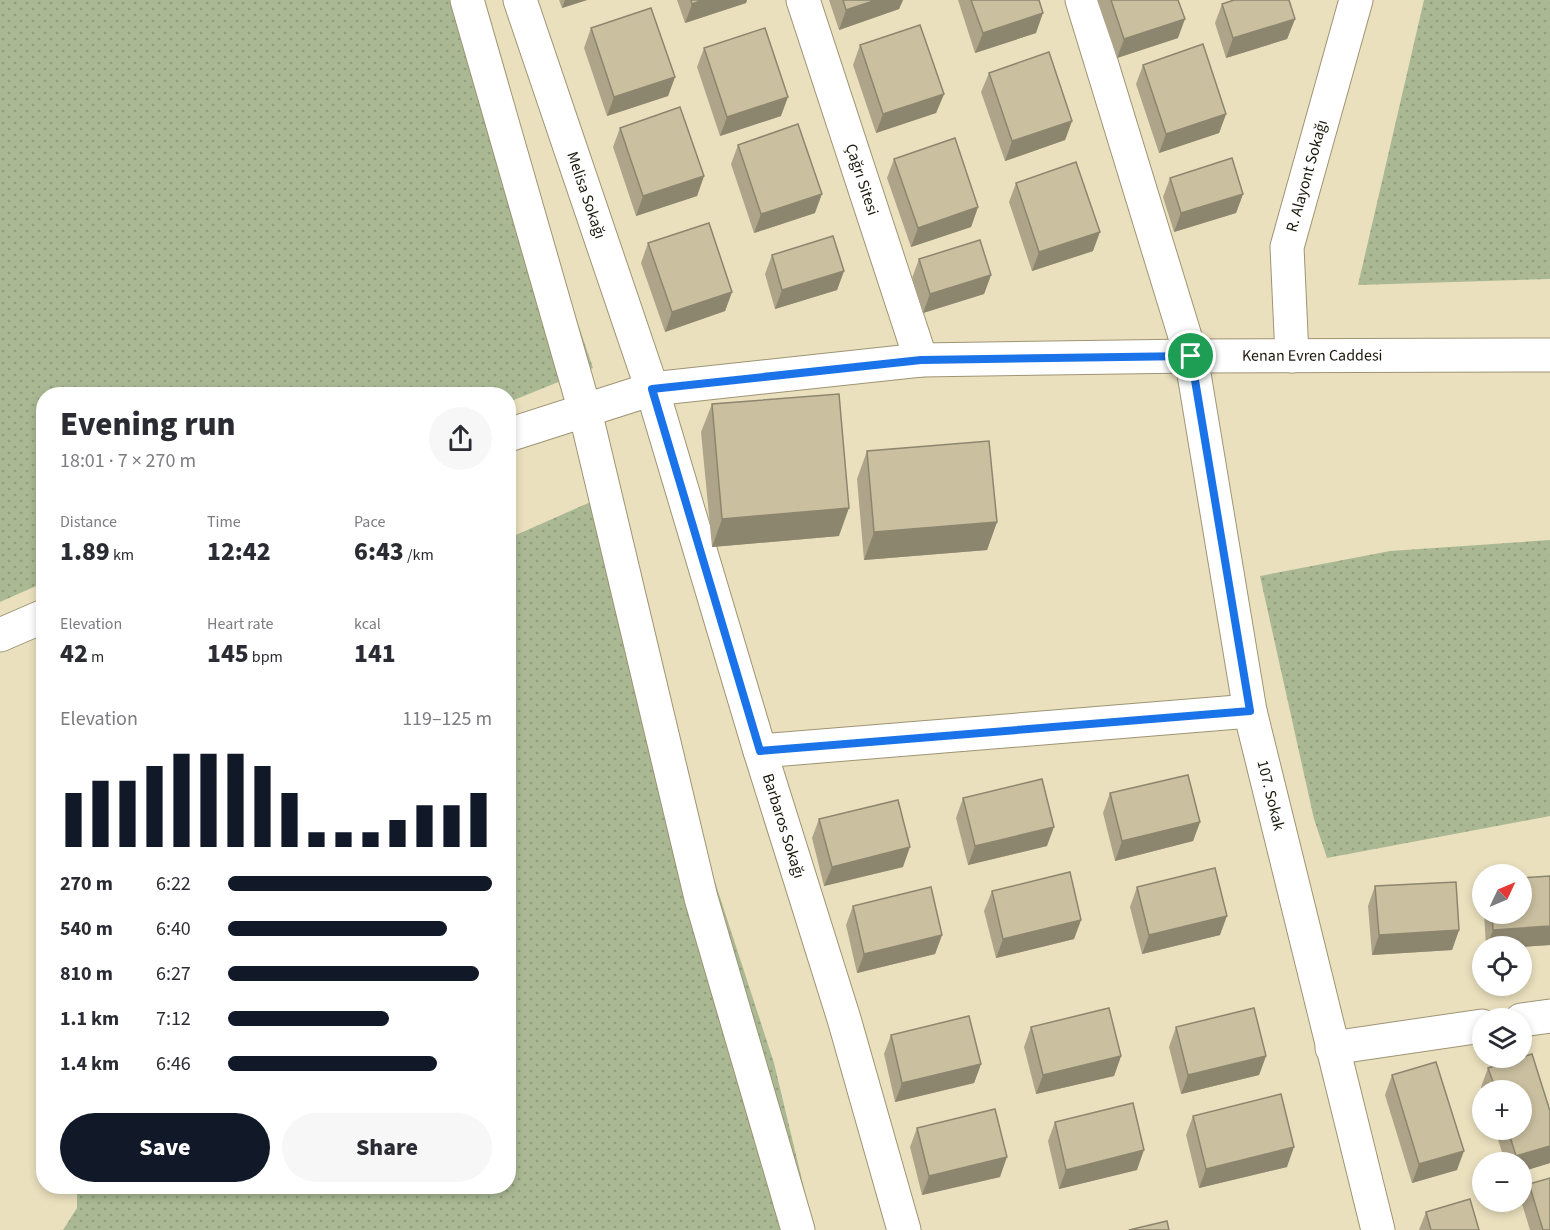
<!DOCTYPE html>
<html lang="en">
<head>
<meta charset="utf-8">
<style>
	:root { --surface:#fff; --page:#f7f7f7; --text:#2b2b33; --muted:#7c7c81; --accent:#111827 }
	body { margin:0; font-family:"Source Sans 3",sans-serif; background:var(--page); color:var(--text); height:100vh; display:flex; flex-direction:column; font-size:22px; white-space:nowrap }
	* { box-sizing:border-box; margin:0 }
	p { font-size:20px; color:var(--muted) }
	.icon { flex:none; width:33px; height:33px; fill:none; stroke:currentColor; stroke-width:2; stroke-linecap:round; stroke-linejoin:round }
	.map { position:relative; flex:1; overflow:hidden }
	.sheet { position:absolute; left:36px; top:387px; width:480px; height:807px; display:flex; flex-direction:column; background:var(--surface); border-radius:24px; box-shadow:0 3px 9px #0003 }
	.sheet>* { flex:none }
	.needle { width:39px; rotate:46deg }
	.tools { position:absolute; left:1472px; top:864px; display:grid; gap:12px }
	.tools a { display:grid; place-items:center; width:60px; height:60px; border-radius:50%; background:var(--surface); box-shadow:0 3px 9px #0003; font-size:30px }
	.pin { position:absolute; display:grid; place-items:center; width:51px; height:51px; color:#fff; margin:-26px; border:3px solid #fff; border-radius:50%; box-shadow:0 2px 6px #0007 }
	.round { display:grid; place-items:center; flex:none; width:63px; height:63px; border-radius:32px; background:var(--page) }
	.head { display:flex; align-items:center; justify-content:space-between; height:102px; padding:0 24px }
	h1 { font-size:33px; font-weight:800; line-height:45px }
	.stats { display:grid; grid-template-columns:repeat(3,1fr); gap:9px; height:102px; padding:6px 24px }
	.stats div { display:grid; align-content:center }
	.stats b { font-size:26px; font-weight:800 }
	.stats small { font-size:16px; font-weight:400 }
	.stats p { font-size:16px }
	.chart { height:168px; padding:12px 24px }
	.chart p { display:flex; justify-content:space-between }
	.chart svg { width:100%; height:108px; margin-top:6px; stroke:var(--accent); stroke-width:6 }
	.button { display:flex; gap:12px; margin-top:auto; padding:12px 24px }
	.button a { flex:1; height:69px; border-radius:36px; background:var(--accent); color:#fff; font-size:24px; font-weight:800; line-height:69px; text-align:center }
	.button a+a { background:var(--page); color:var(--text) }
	ul { padding:0 24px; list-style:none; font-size:20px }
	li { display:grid; grid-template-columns:96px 72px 1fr; align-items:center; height:45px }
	li i { height:15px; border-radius:8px; background:var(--accent) }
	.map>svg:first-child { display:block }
	.grass { fill:url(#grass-dots) }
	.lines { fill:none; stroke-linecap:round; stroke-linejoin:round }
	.street-casing { stroke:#9e9474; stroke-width:35 }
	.street { stroke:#fff; stroke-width:33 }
	.wall { fill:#aea489 }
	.shaded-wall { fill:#8d866f }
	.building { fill:#cabf9f; stroke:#8d866f; stroke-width:1.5 }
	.route-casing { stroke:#fff; stroke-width:12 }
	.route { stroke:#1a73e8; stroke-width:8 }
	.labels { text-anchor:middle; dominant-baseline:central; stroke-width:5; stroke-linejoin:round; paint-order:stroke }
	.street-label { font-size:16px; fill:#1b170b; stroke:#fff }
</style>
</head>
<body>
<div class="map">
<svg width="1550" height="1230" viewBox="0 0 1550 1230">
	<defs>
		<pattern id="grass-dots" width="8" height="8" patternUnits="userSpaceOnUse" patternTransform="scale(1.5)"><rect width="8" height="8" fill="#aab994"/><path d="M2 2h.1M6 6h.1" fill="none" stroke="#929e7e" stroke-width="1.8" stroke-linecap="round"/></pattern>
	</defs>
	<rect width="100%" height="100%" fill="#eae0be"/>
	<g class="grass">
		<polygon points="0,0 468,0 593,368 509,402 508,394 44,394 43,583 0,602"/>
		<polygon points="1424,0 1550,0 1550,279 1358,285"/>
		<polygon points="611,493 673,753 774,1063 814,1230 63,1230 77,1208 77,1187 508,1186 509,538"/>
		<polygon points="1550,540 1550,816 1327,858 1314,819 1260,576 1390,551"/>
	</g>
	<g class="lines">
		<defs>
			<g id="street">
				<polyline points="467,0 585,411 701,898 798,1230"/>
				<path id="s1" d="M520 0 652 389 760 751 844 1019 904 1230"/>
				<path id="s2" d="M803 0 921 360"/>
				<path id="s3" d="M1082 0 1191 356 1250 711 1378 1230"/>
				<path id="s4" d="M1292 356 1287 247 1356 0"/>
				<path id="s5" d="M508 435 652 389 921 360 1191 356 1550 355"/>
				<polyline points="0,635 44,616"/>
				<polyline points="760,751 1250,711"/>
				<polyline points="1521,1020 1550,1016"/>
				<polyline points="1332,1048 1482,1026"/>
			</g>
		</defs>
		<use href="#street" class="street-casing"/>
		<use href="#street" class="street"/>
	</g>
	<g class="wall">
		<polygon points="559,0 587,0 562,8"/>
		<polygon points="677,0 747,0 746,3 685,23"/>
		<polygon points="829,0 903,0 899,9 839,30"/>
		<polygon points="958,0 1039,0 1036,33 975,53"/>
		<polygon points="1097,0 1178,0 1178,38 1117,58"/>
		<polygon points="1222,4 1295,19 1287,39 1226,58 1215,23"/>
		<polygon points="591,28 675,77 668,96 607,116 584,48"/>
		<polygon points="860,45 944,94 936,113 876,133 853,65"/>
		<polygon points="704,48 781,116 720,136 697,67"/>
		<polygon points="1143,65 1226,114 1219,133 1159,153 1136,84"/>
		<polygon points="989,73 1072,121 1065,140 1005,161 981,92"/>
		<polygon points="620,128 704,176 697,196 636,216 613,147"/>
		<polygon points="738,145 815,213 754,233 731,164"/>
		<polygon points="894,159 978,207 971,227 911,247 887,178"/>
		<polygon points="1170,178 1243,194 1236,213 1174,232 1163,197"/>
		<polygon points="1016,183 1093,251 1032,271 1009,202"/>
		<polygon points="648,243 732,292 725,311 665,332 641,263"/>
		<polygon points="772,255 844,271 837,290 775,309 765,274"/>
		<polygon points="919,259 991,275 984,294 923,313 912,278"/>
		<polygon points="712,404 839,536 712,547 701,432"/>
		<polygon points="867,451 997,522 987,550 864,560 857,479"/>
		<polygon points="1110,793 1200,822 1193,841 1115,861 1103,813"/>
		<polygon points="963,798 1047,846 968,865 956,818"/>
		<polygon points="819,819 903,867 824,886 812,838"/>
		<polygon points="1550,876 1550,945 1521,947 1486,946 1484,914 1521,914"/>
		<polygon points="1375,886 1459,930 1452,950 1372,955 1368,906"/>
		<polygon points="1137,887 1220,935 1142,954 1130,907"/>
		<polygon points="992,891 1081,920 1074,939 996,958 984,911"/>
		<polygon points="853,906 942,935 935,954 857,973 846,925"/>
		<polygon points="1031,1027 1121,1056 1114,1076 1036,1094 1024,1047"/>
		<polygon points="1176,1027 1266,1056 1259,1075 1181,1094 1169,1047"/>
		<polygon points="891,1035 981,1064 974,1083 895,1102 884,1054"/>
		<polygon points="1532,1054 1550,1111 1550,1163 1521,1172 1521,1162 1505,1162 1495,1130 1521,1130 1521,1090 1482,1090 1481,1087 1488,1068"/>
		<polygon points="1392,1075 1457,1170 1412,1183 1385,1095"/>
		<polygon points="1193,1116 1287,1167 1199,1188 1186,1135"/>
		<polygon points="1055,1122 1137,1170 1059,1189 1048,1141"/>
		<polygon points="917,1128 1000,1177 922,1195 910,1147"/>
		<polygon points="1529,1184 1550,1230 1530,1230 1522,1204"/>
		<polygon points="1426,1212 1479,1230 1419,1230"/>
	</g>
	<g class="shaded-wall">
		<polygon points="565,0 587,0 562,8"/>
		<polygon points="703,0 747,0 746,3 685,23 692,4"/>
		<polygon points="876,0 903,0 899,9 839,30 846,10"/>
		<polygon points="1043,13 1036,33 975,53 983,33"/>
		<polygon points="1185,19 1178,38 1117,58 1124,39"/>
		<polygon points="1295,19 1287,39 1226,58 1233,38"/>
		<polygon points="675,77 668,96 607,116 614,97"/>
		<polygon points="944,94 936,113 876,133 883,114"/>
		<polygon points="788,97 781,116 720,136 727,117"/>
		<polygon points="1226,114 1219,133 1159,153 1166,134"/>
		<polygon points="1072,121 1065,140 1005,161 1012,141"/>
		<polygon points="704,176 697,196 636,216 643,196"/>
		<polygon points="822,194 815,213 754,233 761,214"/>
		<polygon points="1243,194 1236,213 1174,232 1181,213"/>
		<polygon points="978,207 971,227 911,247 918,228"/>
		<polygon points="1100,232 1093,251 1032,271 1039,252"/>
		<polygon points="844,271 837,290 775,309 782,290"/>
		<polygon points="991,275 984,294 923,313 930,294"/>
		<polygon points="732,292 725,311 665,332 672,312"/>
		<polygon points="849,508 839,536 712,547 722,519"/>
		<polygon points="997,522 987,550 864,560 874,532"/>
		<polygon points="1200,822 1193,841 1115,861 1122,841"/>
		<polygon points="1054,827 1047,846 968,865 975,846"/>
		<polygon points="910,847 903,867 824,886 832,867"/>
		<polygon points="1227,916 1220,935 1142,954 1149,935"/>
		<polygon points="1081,920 1074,939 996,958 1003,939"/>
		<polygon points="1550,926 1550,945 1521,947 1487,946 1493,930"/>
		<polygon points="1459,930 1452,950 1372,955 1379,935"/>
		<polygon points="942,935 935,954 857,973 864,954"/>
		<polygon points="1121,1056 1114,1076 1036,1094 1043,1075"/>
		<polygon points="1266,1056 1259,1075 1181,1094 1188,1075"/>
		<polygon points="981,1064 974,1083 895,1102 902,1083"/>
		<polygon points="1550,1146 1550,1163 1521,1172 1521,1162 1514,1162 1516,1156"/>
		<polygon points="1294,1147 1287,1167 1199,1188 1206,1169"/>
		<polygon points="1144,1150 1137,1170 1059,1189 1066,1170"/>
		<polygon points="1464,1151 1457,1170 1412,1183 1419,1164"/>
		<polygon points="1007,1157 1000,1177 922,1195 929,1176"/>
	</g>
	<g class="building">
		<polygon points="691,0 703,0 692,4"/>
		<polygon points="843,0 876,0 846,10"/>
		<polygon points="971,0 1039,0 1043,13 983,33"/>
		<polygon points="1111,0 1178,0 1185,19 1124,39"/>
		<polygon points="1234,0 1289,0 1295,19 1233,38 1222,4"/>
		<polygon points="651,8 675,77 614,97 591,28"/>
		<polygon points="920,25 944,94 883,114 860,45"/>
		<polygon points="765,28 788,97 727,117 704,48"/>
		<polygon points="1203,44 1226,114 1166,134 1143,65"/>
		<polygon points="1049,52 1072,121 1012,141 989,73"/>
		<polygon points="680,107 704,176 643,196 620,128"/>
		<polygon points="798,124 822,194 761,214 738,145"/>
		<polygon points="955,138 978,207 918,228 894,159"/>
		<polygon points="1232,158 1243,194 1181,213 1170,178"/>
		<polygon points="1076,162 1100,232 1039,252 1016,183"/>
		<polygon points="709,223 732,292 672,312 648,243"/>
		<polygon points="833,236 844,271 782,290 772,255"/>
		<polygon points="980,240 991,275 930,294 919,259"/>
		<polygon points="839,394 849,508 722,519 712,404"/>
		<polygon points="989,441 997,522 874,532 867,451"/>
		<polygon points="1188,775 1200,822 1122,841 1110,793"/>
		<polygon points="1042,779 1054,827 975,846 963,798"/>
		<polygon points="898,800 910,847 832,867 819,819"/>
		<polygon points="1215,868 1227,916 1149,935 1137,887"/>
		<polygon points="1070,872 1081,920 1003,939 992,891"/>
		<polygon points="1550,876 1550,926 1493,930 1492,914 1521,914 1521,878"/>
		<polygon points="1456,882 1459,930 1379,935 1375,886"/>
		<polygon points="931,887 942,935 864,954 853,906"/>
		<polygon points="1109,1008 1121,1056 1043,1075 1031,1027"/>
		<polygon points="1254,1008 1266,1056 1188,1075 1176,1027"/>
		<polygon points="969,1016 981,1064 902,1083 891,1035"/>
		<polygon points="1532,1054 1550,1111 1550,1146 1516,1156 1508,1130 1521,1130 1521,1090 1496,1090 1488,1068"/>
		<polygon points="1436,1062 1464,1151 1419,1164 1392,1075"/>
		<polygon points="1281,1094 1294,1147 1206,1169 1193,1116"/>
		<polygon points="1133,1103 1144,1150 1066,1170 1055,1122"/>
		<polygon points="995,1109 1007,1157 929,1176 917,1128"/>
		<polygon points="1550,1178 1550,1230 1543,1230 1529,1184"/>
		<polygon points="1470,1199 1479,1230 1431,1230 1426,1212"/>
		<polygon points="1167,1221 1169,1230 1129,1230"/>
	</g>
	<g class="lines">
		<defs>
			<polygon id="route" points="1191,356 1250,711 760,751 652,389 921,360"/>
		</defs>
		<use href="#route" class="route-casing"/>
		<use href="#route" class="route"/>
	</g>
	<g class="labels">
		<g class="street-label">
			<text stroke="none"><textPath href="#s4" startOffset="183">R. Alayont Sokağı</textPath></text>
			<text stroke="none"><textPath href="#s2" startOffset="189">Çağrı Sitesi</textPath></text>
			<text stroke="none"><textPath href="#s1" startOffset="206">Melisa Sokağı</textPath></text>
			<text stroke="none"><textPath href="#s5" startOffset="813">Kenan Evren Caddesi</textPath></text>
			<text stroke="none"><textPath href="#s3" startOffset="819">107. Sokak</textPath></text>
			<text stroke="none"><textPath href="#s1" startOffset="867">Barbaros Sokağı</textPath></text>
		</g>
	</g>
</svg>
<div class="tools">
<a><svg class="needle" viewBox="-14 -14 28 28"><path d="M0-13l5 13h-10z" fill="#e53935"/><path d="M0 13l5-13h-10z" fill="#7c7c81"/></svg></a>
<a><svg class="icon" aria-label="locate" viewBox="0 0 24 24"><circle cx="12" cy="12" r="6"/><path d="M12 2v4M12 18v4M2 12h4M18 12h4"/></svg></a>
<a><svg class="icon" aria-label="layers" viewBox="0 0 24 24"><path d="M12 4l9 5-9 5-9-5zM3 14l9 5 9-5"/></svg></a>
<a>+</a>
<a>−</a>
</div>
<div class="pin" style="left:1191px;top:356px;background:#1e9e55"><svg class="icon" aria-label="arrive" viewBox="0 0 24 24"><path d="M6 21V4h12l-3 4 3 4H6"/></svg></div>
<section class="sheet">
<div class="head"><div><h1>Evening run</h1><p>18:01 · 7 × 270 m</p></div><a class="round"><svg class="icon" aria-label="share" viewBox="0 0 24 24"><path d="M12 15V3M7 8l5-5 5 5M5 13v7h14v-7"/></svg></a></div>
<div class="stats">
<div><p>Distance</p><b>1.89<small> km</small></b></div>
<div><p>Time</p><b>12:42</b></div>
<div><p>Pace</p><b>6:43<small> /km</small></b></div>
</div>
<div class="stats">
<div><p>Elevation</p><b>42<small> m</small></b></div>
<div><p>Heart rate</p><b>145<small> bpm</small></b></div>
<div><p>kcal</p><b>141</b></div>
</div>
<div class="chart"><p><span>Elevation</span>119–125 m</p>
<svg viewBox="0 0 160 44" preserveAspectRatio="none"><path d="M5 44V22M15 44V17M25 44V17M35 44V11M45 44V6M55 44V6M65 44V6M75 44V11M85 44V22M95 44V38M105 44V38M115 44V38M125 44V33M135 44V27M145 44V27M155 44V22"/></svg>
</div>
<ul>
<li><b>270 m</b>6:22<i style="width:100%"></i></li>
<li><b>540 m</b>6:40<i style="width:83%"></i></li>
<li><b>810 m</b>6:27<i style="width:95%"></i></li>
<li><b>1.1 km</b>7:12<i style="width:61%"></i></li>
<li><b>1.4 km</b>6:46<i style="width:79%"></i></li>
</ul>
<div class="button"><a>Save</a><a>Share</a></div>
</section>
</div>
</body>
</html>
